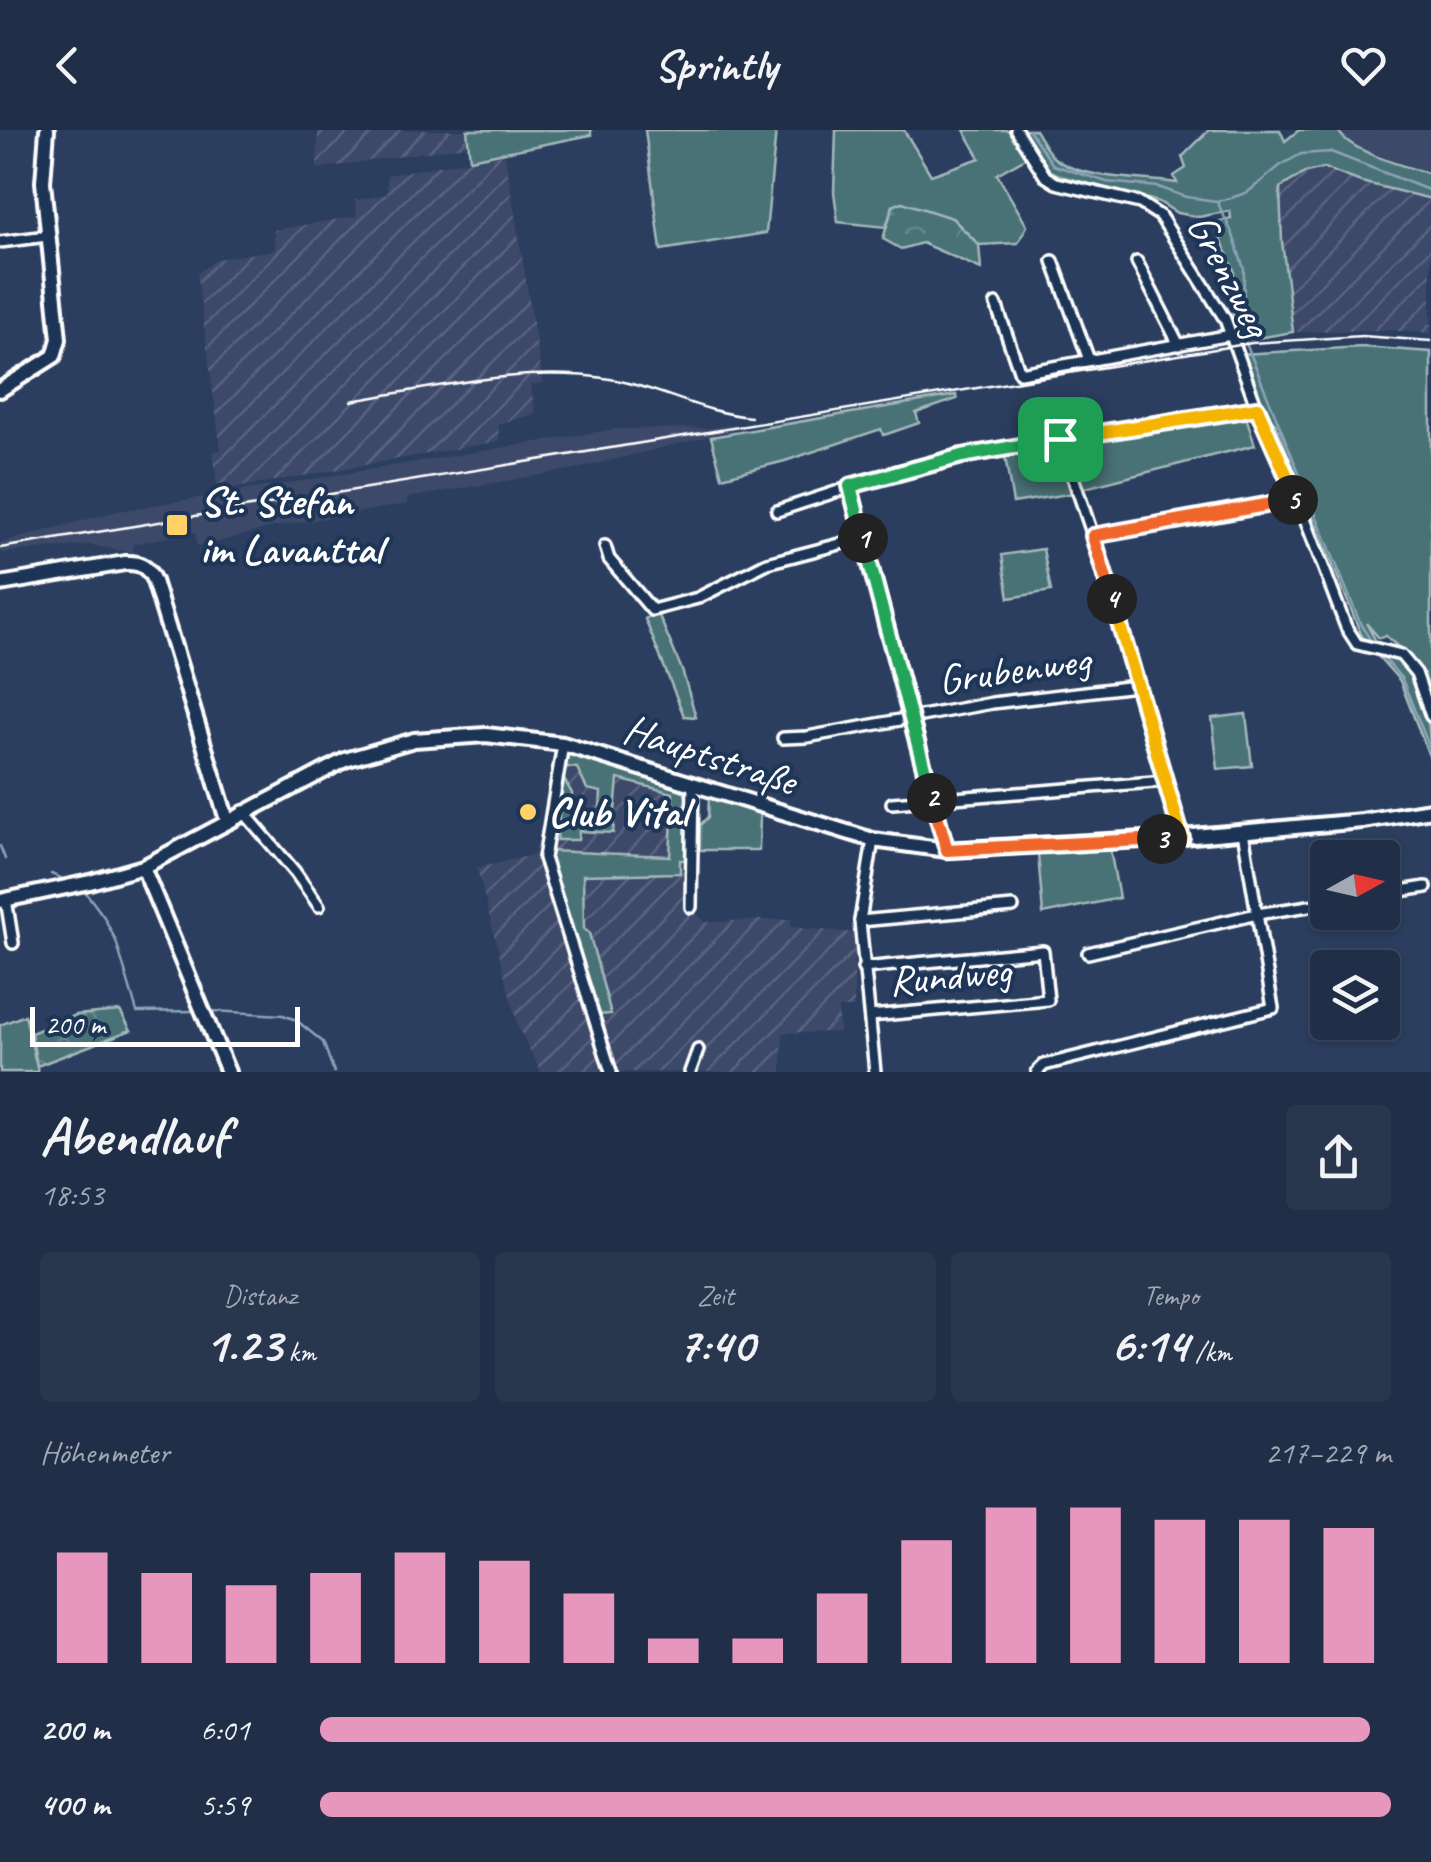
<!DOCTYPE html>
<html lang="de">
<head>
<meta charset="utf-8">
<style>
	:root { --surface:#202e47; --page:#28364e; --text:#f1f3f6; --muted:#a2a8b4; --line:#3d4a60; --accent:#e797bd }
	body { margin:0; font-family:Caveat,sans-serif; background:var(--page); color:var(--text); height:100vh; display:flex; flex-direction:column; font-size:38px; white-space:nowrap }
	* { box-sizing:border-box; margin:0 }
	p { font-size:32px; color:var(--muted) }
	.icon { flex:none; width:55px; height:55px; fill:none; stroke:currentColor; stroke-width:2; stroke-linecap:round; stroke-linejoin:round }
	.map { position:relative; height:942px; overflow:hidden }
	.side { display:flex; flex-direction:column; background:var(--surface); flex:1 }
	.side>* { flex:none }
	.needle { width:65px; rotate:82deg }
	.buttons { position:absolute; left:1310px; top:710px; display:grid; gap:20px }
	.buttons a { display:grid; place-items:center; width:90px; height:90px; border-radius:10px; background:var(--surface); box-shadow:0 2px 8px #0004,0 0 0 2px var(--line); font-size:50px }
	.scale { position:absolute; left:30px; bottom:25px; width:270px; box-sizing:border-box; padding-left:10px; border:5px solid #fff; border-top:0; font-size:28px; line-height:35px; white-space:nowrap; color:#fff; -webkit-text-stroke:8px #1d3557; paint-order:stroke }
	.pin { position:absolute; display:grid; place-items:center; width:85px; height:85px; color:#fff; margin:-42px; border-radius:20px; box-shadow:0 5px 15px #0006 }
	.km { position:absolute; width:50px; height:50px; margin:-25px; border-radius:50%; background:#222; color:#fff; font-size:28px; line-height:50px; text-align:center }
	.round { display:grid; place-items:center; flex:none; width:105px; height:105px; border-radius:10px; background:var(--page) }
	.overview { display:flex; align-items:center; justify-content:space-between; height:170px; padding:0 40px }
	h1 { font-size:55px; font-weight:700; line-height:75px }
	.metrics { display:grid; grid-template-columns:repeat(3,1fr); gap:15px; height:170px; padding:10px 40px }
	.metrics div { display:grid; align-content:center; border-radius:10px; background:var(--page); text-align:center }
	.metrics b { font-size:50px; font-weight:700 }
	.metrics small { font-size:28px; font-weight:400 }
	.metrics p { font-size:28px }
	.chart { height:280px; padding:20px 40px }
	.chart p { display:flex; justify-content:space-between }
	.chart svg { width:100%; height:180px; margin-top:10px; stroke:var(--accent); stroke-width:6 }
	ul { padding:0 40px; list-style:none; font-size:32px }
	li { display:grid; grid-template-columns:160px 120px 1fr; align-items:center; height:75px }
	li i { height:25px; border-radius:12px; background:var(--accent) }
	header { display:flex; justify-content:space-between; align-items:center; height:130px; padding:0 40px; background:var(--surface); font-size:45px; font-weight:700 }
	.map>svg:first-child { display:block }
	.built { fill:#3c4869 }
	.industrial { fill:url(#industrial-furrows) }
	.green { fill:#497277; stroke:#a4b8bb; stroke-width:2.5 }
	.forest { fill:url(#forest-crowns); stroke:#a4b8bb; stroke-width:2.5 }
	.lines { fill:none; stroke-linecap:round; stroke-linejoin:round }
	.stream { stroke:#8ba4b6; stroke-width:2.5 }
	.street-casing { stroke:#fff; stroke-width:16 }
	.secondary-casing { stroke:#fff; stroke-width:20 }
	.street { stroke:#1d3557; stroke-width:9 }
	.secondary { stroke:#1d3557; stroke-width:12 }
	.rail { stroke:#fff; stroke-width:2.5 }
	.split-1-casing { stroke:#fff; stroke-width:20 }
	.split-2-casing { stroke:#fff; stroke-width:20 }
	.split-3-casing { stroke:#fff; stroke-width:20 }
	.split-4-casing { stroke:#fff; stroke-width:20 }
	.split-5-casing { stroke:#fff; stroke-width:20 }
	.split-6-casing { stroke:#fff; stroke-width:20 }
	.split-1 { stroke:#22a559; stroke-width:12 }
	.split-2 { stroke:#22a559; stroke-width:12 }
	.split-3 { stroke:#f0652b; stroke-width:12 }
	.split-4 { stroke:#f5b400; stroke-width:12 }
	.split-5 { stroke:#f0652b; stroke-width:12 }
	.split-6 { stroke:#f5b400; stroke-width:12 }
	.poi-dot { fill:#ffd166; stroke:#1d3557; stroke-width:4 }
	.labels { text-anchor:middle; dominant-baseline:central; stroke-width:8; stroke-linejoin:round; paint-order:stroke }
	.street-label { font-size:42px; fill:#fff; stroke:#1d3557 }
	.poi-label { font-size:42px; font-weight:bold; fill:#fff; stroke:#1d3557; text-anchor:start }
</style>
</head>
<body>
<header><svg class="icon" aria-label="back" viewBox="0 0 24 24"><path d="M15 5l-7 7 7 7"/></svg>Sprintly<svg class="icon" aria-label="heart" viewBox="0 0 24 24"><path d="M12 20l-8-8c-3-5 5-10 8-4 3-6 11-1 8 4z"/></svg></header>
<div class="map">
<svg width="1431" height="942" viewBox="0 0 1431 942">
	<defs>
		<pattern id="industrial-furrows" width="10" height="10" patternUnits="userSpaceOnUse" patternTransform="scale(2.5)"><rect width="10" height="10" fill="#3c4869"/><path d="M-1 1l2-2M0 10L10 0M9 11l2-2" fill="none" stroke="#596380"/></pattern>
		<pattern id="forest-crowns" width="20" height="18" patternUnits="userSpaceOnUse" patternTransform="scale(2.5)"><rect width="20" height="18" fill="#497277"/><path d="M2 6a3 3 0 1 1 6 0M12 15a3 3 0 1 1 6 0" fill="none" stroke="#64878b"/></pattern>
	</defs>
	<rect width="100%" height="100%" fill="#2b3e5f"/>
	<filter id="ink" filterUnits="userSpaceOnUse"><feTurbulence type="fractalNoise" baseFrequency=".01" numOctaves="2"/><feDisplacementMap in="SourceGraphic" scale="20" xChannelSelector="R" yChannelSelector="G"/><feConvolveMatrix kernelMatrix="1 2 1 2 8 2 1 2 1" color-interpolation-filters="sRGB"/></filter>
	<g filter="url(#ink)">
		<g class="built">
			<polygon points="1338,0 1431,0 1431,44 1365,20 1341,8"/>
			<polygon points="733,295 734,300 580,338 407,368 407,374 269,398 218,412 197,416 195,402 133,414 134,423 90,415 0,423 0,413 118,381 615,299 711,298"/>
		</g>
		<g class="industrial">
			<polygon points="318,0 467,0 466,16 317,39"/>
			<polygon points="505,24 543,253 530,255 536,284 498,294 500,311 218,361 213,321 221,320 197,144 217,129 275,120 274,100 357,86 355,70 387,64 387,45"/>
			<polygon points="1324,38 1361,52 1431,69 1431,204 1389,200 1293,202 1282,111 1279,58 1306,42"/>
			<polygon points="562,621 693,660 691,777 705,792 792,789 790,797 855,803 854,878 838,878 839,902 783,903 782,942 541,942 518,897 477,738 541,723"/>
		</g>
		<g class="green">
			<polygon points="467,0 591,0 591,5 470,29"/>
			<polygon points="645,0 776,0 766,103 661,120"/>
			<polygon points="836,0 904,0 931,45 980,28 964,0 1011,0 1027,27 997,44 1027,96 1018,113 979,115 952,88 893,76 886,97 838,92 834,62"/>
			<path d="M1021 0H1035C1040 8 1046 20 1053 27 1081 51 1143 47 1177 53L1174 46 1186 38 1182 27 1209 0H1280L1285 11 1299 0H1338C1348 22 1408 37 1431 44V69L1361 52 1324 38 1306 42 1280 58 1282 111 1293 202 1239 211 1233 186 1234 140 1218 102V92L1231 88 1230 81 1199 87 1177 83 1159 72 1064 47 1048 40Z"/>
			<polygon points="1362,217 1431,222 1431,554 1426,556 1418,535 1386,506 1379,508 1366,493 1377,513 1366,512 1361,504 1275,293 1267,286 1242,224"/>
			<polygon points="956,265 957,269 916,283 919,293 887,304 883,305 881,299 785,331 722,347 711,307"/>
			<polygon points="1245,283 1255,315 1081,359 1068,318 1072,311"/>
			<polygon points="1050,314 1058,319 1074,363 1013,373 1004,321"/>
			<polygon points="1043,419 1051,461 1009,468 1002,425"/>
			<polygon points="657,481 682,540 696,587 684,586 645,489"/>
			<path d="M1379 523C1422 531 1431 594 1431 631L1400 551 1377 525Z"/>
			<polygon points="1246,584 1252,636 1218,639 1212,588"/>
			<polygon points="568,624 620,638 684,661 687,669 684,676 673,675 673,663 618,649 613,703 579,701 578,710 557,710 562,646 572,663 571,689 581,691 581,696 599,697 601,662 587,659 577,638 566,637"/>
			<polygon points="709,668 760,684 759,720 700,720 700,695 708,687"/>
			<polygon points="686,684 687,730 680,730 680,743 583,745 584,799 589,803 611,884 599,885 550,735 549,721 670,726 672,688"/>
			<polygon points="1110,719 1119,768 1043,784 1038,724"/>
			<polygon points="25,885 38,942 0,942 0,895"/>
		</g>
		<g class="forest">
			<polygon points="902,72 952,88 979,115 981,139 922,113 901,119 883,109 893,76"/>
			<polygon points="120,881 131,900 37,936 31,903 75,885"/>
		</g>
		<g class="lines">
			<g class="stream">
				<polyline points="1029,0 1053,35 1107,52 1158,57 1186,67 1217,71 1231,68 1248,62 1281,35 1301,24 1331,22 1431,61"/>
				<polyline points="1217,71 1233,105 1244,139 1243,206 1361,495 1374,516"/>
				<polyline points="1379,522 1402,549 1431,621"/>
				<polyline points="0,716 5,729"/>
				<polyline points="51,744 61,748"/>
				<polyline points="87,764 104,787 116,811 137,882 195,881"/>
				<polyline points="212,881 283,885 296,890 323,912 334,942"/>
			</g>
			<defs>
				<g id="street">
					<polyline points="1016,0 1045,46 1056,53 1140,73 1160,86 1225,189 1257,278 1294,360 1346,497 1357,514 1401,525 1416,543 1431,586"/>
					<polyline points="0,112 47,106"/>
					<polyline points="1053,131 1089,230"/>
					<polyline points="1137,132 1179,215"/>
					<polyline points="996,174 1020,243 1231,205"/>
					<polyline points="1060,309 1093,406 1182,707"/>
					<polyline points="850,356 947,720"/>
					<polyline points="777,381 897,342 961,326 1257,278"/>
					<polyline points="1093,406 1297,369"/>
					<polyline points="605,416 609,429 652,480 698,468 767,433 863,408"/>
					<polyline points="783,608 807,607 992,573 1136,556"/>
					<polyline points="563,614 544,728 611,942"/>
					<polyline points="892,673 1166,651"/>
					<polyline points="243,681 295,742 319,776"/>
					<polyline points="873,710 860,791 875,942"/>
					<polyline points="1382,764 1426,757"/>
					<polyline points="6,769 13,813"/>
					<polyline points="691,777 693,654"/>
					<polyline points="860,791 1013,777"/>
					<polyline points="1088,823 1257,784 1328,773"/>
					<polyline points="863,838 1043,821 1048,870 870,886"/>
					<polyline points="690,942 698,920"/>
					<polyline points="1037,942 1044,935 1273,878 1243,702"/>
				</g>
				<g id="secondary">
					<polyline points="0,260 54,226 59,209 43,52 47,0"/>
					<path d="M0 454 125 433C140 432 148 437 154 451L227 690"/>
					<polyline points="143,737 228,942"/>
					<polyline points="0,771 90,752 143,737 345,630 414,610 486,605 563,614 873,710 947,720 1182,707 1362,691 1431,680"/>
				</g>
			</defs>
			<use href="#street" class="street-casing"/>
			<use href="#secondary" class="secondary-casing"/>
			<use href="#street" class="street"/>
			<use href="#secondary" class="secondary"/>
			<g class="rail">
				<path d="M351 271C437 257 524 235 610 249 659 257 701 283 751 287"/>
				<polyline points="0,418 1252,213 1362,206 1431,211"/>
			</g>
		</g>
	</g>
	<g class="lines" filter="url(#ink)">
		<defs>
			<polyline id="split-1" points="863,408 850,356 962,326 1060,309"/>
			<polyline id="split-2" points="863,408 932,668"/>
			<polyline id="split-3" points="932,668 947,720 1162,709"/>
			<polyline id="split-4" points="1112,469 1182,708 1162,709"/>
			<polyline id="split-5" points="1112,469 1093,406 1293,370"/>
			<polyline id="split-6" points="1060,309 1257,278 1297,369 1293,370"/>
		</defs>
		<use href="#split-1" class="split-1-casing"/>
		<use href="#split-2" class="split-2-casing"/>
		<use href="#split-3" class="split-3-casing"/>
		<use href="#split-4" class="split-4-casing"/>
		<use href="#split-5" class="split-5-casing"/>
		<use href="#split-6" class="split-6-casing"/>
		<use href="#split-1" class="split-1"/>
		<use href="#split-2" class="split-2"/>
		<use href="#split-3" class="split-3"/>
		<use href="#split-4" class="split-4"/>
		<use href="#split-5" class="split-5"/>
		<use href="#split-6" class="split-6"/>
	</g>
	<g class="poi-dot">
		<rect x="165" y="383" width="24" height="24" rx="5"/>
		<circle cx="528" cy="682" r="10"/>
	</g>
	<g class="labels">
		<g class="street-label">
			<text transform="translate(1229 145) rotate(62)">Grenzweg</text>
			<text transform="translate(1014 540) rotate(-8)">Grubenweg</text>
			<text transform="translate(710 625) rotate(18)">Hauptstraße</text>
			<text transform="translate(950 846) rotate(-5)">Rundweg</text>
		</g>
		<g class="poi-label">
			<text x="200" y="371">St. Stefan<tspan x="200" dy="48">im Lavanttal</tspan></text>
			<text x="548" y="682">Club Vital</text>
		</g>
	</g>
</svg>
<div class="buttons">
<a><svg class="needle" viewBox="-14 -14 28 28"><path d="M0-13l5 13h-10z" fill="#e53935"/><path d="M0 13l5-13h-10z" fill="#a2a8b4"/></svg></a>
<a><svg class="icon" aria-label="layers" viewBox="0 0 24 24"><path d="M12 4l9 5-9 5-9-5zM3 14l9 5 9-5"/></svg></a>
</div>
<div class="scale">200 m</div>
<div class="pin" style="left:1060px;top:309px;background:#1e9e55"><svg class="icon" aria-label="arrive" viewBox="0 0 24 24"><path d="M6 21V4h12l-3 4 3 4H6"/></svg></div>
<b class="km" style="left:863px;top:408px">1</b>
<b class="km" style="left:932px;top:668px">2</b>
<b class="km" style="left:1162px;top:709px">3</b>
<b class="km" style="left:1112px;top:469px">4</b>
<b class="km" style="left:1293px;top:370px">5</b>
</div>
<section class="side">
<div class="overview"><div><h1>Abendlauf</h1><p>18:53</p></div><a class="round"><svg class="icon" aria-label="share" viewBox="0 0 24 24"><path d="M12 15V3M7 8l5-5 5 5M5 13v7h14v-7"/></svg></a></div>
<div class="metrics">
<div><p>Distanz</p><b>1.23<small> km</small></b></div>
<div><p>Zeit</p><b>7:40</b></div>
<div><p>Tempo</p><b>6:14<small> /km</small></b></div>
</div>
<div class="chart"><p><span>Höhenmeter</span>217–229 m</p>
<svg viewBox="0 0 160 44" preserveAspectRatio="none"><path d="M5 44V17M15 44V22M25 44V25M35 44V22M45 44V17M55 44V19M65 44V27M75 44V38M85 44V38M95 44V27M105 44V14M115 44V6M125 44V6M135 44V9M145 44V9M155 44V11"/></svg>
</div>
<ul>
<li><b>200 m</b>6:01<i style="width:98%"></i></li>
<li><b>400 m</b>5:59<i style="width:100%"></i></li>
</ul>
</section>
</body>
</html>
